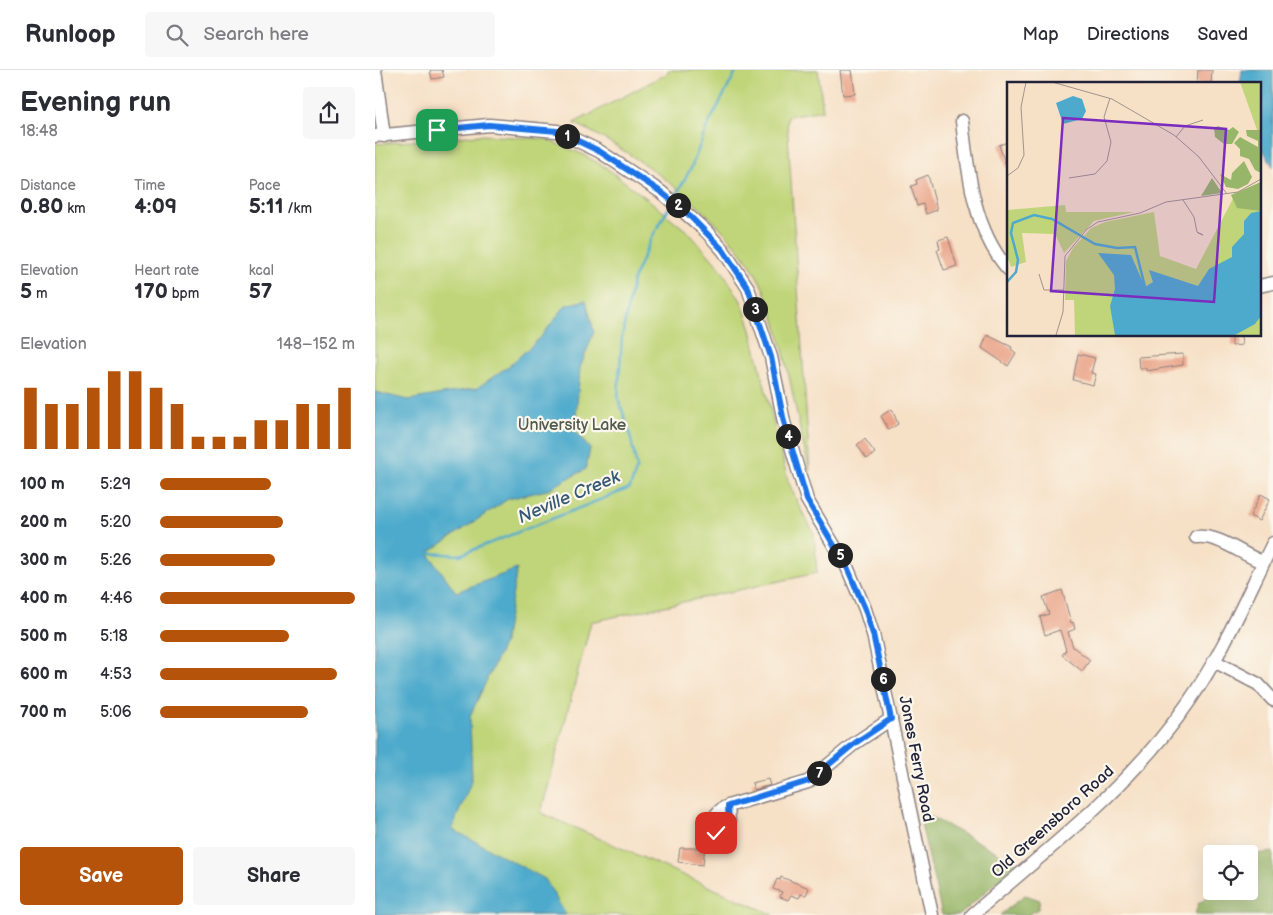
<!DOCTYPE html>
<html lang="en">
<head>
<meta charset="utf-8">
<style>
	:root { --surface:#fff; --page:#f7f7f7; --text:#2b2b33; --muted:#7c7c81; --line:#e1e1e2; --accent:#b45309 }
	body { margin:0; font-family:"Balsamiq Sans",sans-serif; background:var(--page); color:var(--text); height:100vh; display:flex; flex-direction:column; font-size:19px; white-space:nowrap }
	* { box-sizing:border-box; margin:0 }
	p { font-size:16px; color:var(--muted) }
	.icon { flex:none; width:28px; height:28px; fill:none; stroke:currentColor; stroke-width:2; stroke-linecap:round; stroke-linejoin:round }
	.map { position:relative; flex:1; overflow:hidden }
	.drawer { display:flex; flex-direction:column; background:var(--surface); width:375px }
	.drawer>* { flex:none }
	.buttons { position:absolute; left:828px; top:775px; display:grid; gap:10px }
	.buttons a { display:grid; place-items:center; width:55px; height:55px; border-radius:5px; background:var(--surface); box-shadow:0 5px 20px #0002; font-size:25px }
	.pin { position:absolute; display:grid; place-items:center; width:42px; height:42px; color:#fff; margin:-21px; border-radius:10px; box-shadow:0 2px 8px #0006 }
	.km { position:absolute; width:25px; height:25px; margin:-12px; border-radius:50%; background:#222; color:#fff; font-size:14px; line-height:25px; text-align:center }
	.round { display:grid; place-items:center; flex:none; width:52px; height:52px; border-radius:5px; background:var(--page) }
	.headline { display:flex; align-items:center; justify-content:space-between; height:85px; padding:0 20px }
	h1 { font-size:28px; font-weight:700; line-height:38px }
	.metrics { display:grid; grid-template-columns:repeat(3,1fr); gap:8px; height:85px; padding:5px 20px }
	.metrics div { display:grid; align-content:center }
	.metrics b { font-size:21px; font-weight:700 }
	.metrics small { font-size:14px; font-weight:400 }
	.metrics p { font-size:14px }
	.chart { height:140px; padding:10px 20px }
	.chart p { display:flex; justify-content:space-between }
	.chart svg { width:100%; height:90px; margin-top:5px; stroke:var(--accent); stroke-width:6 }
	.primary-button { display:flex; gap:10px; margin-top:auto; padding:10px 20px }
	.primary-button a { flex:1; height:58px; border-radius:5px; background:var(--accent); color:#fff; font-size:20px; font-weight:700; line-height:58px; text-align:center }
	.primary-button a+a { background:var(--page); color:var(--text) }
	ul { padding:0 20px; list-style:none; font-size:16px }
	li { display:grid; grid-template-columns:80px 60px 1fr; align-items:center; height:38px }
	li i { height:12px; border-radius:6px; background:var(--accent) }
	header { display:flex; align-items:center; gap:30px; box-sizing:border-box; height:70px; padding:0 25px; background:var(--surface); border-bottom:1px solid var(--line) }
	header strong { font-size:24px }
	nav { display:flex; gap:28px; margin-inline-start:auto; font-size:18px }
	.search { width:350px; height:45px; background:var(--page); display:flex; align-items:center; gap:12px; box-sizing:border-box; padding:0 18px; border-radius:5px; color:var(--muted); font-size:19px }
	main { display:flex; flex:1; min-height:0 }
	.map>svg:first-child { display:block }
	.green { fill:#c0d579; stroke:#717c5a }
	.forest { fill:#98b669; stroke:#5d6c52 }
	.water { fill:#4eaacc; stroke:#386684 }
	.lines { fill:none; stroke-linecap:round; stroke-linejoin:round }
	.stream { stroke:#4eaacc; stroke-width:2.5 }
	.building { fill:#eaa58a }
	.minor-casing { stroke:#8c8180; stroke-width:15 }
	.minor { stroke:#fff; stroke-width:12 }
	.route-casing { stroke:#fff; stroke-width:10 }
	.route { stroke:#1a73e8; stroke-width:6 }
	.labels { text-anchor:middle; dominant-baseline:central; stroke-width:4.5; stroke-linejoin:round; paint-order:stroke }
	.park-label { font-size:16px; fill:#51584e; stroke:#fbf7ec }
	.street-label { font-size:16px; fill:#22223b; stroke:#fbf7ec }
	.water-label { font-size:18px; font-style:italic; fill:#345875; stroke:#fbf7ec }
	.inset-river { fill:none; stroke:#4eaacc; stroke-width:2.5 }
	.inset-road { fill:none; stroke:#a1948e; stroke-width:1 }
	.view { fill:#7b2cbf; fill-opacity:0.15; stroke:#7b2cbf; stroke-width:2.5 }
	.inset-edge { fill:none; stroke:#22223b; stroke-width:2.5 }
</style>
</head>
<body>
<header>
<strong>Runloop</strong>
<div class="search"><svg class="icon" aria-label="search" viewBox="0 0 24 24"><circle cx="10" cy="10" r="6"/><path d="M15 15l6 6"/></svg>Search here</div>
<nav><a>Map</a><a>Directions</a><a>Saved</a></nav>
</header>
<main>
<section class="drawer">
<div class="headline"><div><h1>Evening run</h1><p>18:48</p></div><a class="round"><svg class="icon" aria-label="share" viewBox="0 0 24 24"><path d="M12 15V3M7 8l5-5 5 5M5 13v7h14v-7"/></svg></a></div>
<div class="metrics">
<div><p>Distance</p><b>0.80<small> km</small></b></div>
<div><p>Time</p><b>4:09</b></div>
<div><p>Pace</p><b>5:11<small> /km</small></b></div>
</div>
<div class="metrics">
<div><p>Elevation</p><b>5<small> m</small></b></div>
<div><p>Heart rate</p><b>170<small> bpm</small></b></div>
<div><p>kcal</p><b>57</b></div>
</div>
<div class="chart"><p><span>Elevation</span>148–152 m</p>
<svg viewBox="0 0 160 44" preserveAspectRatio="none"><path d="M5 44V14M15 44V22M25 44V22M35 44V14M45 44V6M55 44V6M65 44V14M75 44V22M85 44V38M95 44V38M105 44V38M115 44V30M125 44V30M135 44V22M145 44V22M155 44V14"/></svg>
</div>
<ul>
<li><b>100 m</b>5:29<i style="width:57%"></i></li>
<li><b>200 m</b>5:20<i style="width:63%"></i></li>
<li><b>300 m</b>5:26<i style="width:59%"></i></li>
<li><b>400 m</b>4:46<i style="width:100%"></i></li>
<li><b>500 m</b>5:18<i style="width:66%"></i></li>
<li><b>600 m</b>4:53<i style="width:91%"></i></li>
<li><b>700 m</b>5:06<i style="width:76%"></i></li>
</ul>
<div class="primary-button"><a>Save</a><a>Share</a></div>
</section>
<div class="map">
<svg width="898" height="845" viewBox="0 0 898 845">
	<rect width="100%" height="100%" fill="#fbf7ec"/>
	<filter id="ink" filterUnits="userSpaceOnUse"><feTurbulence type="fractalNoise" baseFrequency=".02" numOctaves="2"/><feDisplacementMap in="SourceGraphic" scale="10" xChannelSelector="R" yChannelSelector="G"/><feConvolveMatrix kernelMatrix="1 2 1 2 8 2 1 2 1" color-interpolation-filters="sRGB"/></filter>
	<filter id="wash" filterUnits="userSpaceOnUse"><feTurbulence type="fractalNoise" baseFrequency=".0096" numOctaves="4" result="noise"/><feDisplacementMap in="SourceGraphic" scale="20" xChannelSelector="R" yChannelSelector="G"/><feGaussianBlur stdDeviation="1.12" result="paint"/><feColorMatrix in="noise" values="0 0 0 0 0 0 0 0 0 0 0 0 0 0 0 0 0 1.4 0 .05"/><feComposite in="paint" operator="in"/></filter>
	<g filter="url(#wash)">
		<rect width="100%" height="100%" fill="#f6e0c6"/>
		<g class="green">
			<path d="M293 0H443L448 40 413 46 412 50 435 401C419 343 412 273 388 218 359 152 262 83 199 53L293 3Z"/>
			<polygon points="106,65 170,69 207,84 230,97 275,131 314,163 346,199 366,231 375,256 413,411 424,436 439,463 442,503 216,552 166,743 399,845 0,845 0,74"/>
		</g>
		<g class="forest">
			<polygon points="543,740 642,793 585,845 567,845"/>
			<polygon points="898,782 897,845 820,845 823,834 843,821 874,821 874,785"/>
			<polygon points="650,825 665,830 663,839 653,845 625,845"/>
		</g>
		<g class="water">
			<polygon points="867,0 898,0 898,97 884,73 884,14 865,14"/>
			<polygon points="211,230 219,262 205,298 200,361 215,379 211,399 172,420 133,429 53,483 81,522 142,499 129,573 95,646 97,710 77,759 170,809 191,845 0,845 0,322 33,330 102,318 135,295 165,268 191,235"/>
		</g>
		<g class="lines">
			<g class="stream">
				<polyline points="299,129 316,98 332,57 362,0"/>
				<polyline points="50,485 53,483 85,485 255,418 262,398 255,365 243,327 247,267 258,210 276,169 295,136"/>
			</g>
		</g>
		<g id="blocks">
			<g class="building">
				<polygon points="55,0 67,0 69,7 57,9"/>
				<polygon points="465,0 477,0 480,24 468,25"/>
				<polygon points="823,0 837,0 836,14 822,14"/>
				<polygon points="633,72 633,99 632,99 624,75"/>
				<polygon points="553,105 562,140 551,144 548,134 542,136 536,116 542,114 541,110"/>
				<polygon points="573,167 582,196 569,200 562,180 565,179 563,170"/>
				<polygon points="612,265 637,277 636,279 641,283 633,296 607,278"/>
				<polygon points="866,266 867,275 857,276 857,267"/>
				<polygon points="703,284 720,288 716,303 721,304 718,315 698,310"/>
				<polygon points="808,284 808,295 771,301 771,298 764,298 763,287"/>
				<polygon points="517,339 523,354 514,360 506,346"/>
				<polygon points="490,369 500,383 492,389 482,375"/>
				<polygon points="886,424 895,429 884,451 875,446"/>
				<polygon points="687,520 696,553 698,552 700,559 693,562 698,577 715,590 707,601 687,585 691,580 685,560 670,565 665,547 674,544 668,527"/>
				<polygon points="393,709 395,715 379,720 377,713"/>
				<polygon points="322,775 330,776 328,795 303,792 305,778 322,778"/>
				<polygon points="406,807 434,818 431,825 426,824 424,828 416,825 413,830 405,827 407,822 398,819 402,809 405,810"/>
			</g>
		</g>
	</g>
	<g filter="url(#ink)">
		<use href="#blocks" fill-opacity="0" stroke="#8c8180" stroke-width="1"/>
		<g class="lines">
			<defs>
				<g id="minor">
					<polyline points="0,0 9,66"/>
					<path d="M587 51C593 102 598 159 633 199"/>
					<polyline points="0,66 114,55 182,61 224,81 286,122 331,161 348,180 373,218 396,287 409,352 432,430 472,497 490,539 498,564 557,845"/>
					<polyline points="884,216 898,213"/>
					<path d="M821 467C844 464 867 485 888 492"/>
					<polyline points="839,591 883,614 898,630"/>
					<path d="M353 736 354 753 352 758 341 763 336 756C338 747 344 739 353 736L433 712 434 711 480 673 516 649"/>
					<path d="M597 845C674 778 754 718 813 633 848 583 871 527 898 473"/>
				</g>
			</defs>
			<use href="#minor" class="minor-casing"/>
			<use href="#minor" class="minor"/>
		</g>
	</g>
	<g class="lines" filter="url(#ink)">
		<defs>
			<polyline id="route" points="62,60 114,55 182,61 224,81 286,122 309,140 348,180 373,218 396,287 409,352 432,430 472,497 490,539 498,564 516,649 480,673 434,711 353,736 354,753 352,758 341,763"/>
		</defs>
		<use href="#route" class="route-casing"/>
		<use href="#route" class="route"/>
	</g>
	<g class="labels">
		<g class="park-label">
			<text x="197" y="355">University Lake</text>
		</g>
		<g class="street-label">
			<text transform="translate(541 689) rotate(79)">Jones Ferry Road</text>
			<text transform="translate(678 752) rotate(-42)">Old Greensboro Road</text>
		</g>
		<g class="water-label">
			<text transform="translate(194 427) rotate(-23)">Neville Creek</text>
		</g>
	</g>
	<g transform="translate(632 12)">
		<rect width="254" height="254" fill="#f6e0c6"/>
		<path d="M233 0H254V59ZM254 100V253H68L67 218H58L59 179 66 166 84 146 98 140 147 130 153 174 189 187 228 113ZM58 123 59 130H127L87 139 57 171 48 152 15 151 19 180 4 185 0 174V128Z" fill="#c0d579"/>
		<path d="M211 44 222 48 226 45 232 50 225 62H217L208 55 207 46ZM239 48H254V91L248 88 242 77 233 74V67L227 61 233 55 251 65V59L240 54ZM237 79 245 95 241 102 231 107 219 105 213 92 224 98 225 91ZM205 96 215 111 194 114ZM254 100V129L230 126 224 113Z" fill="#98b669"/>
		<path d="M66 14 75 17 79 29 75 37 56 42 49 21ZM254 129V234L248 242 228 253H108L103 224 108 207 107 193 91 171 124 173 138 205 146 200 142 188 191 204 202 187 225 175V165L237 152V139L244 131Z" fill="#4eaacc"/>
		<path class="inset-river" d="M0 200 9 190 11 178 4 151 6 141 27 133 45 137 88 162 110 166 128 165 138 205"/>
		<path class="inset-road" d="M45 0 105 17 167 53 192 75 220 112M169 55 178 44 196 38M0 94 11 86 17 73 14 25 19 0M62 96 88 92 100 79 104 60 97 35 103 16M176 118 187 135 190 150 191 151 196 153 190 150M32 192 37 208H57M49 253 56 230 58 174 80 147 91 140 133 131 159 120 231 110 254 97"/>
		<path class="view" d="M56 36 219 47 207 220 44 209Z"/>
		<rect width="254" height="254" class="inset-edge"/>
	</g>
</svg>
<div class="buttons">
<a><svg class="icon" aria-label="locate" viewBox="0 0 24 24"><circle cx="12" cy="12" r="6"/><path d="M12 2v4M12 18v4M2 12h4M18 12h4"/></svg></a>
</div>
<div class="pin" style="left:62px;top:60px;background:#1e9e55"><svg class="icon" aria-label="arrive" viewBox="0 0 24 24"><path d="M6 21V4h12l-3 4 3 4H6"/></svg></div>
<div class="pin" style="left:341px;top:763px;background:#d93025"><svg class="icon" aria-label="check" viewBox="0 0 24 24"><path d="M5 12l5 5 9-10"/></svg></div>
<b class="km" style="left:192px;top:66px">1</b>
<b class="km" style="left:303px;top:135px">2</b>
<b class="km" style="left:380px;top:239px">3</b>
<b class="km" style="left:413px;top:366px">4</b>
<b class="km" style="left:465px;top:485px">5</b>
<b class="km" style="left:508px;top:609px">6</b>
<b class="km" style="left:444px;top:703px">7</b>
</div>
</main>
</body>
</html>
